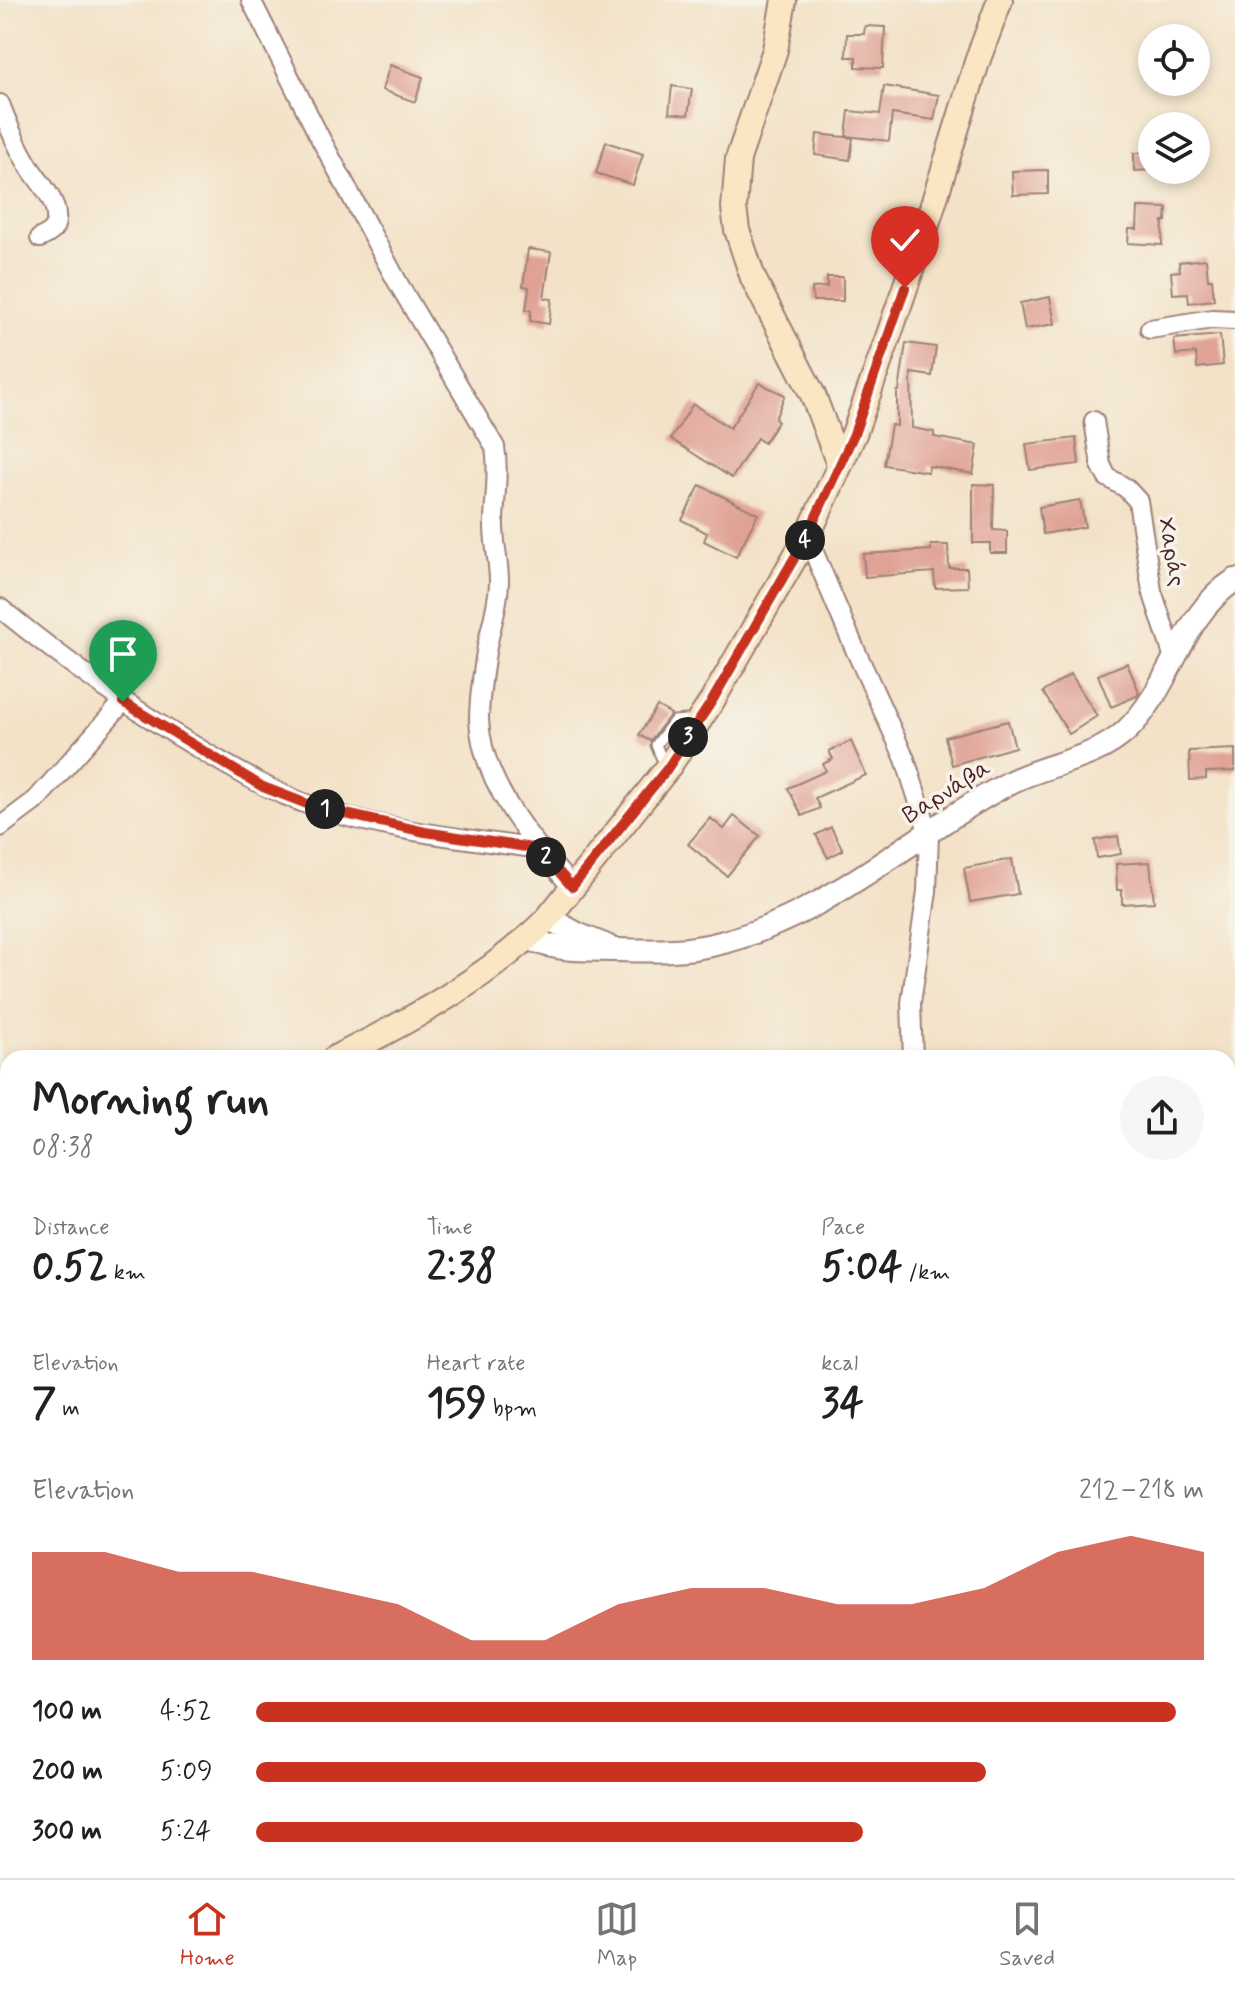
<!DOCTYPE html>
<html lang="en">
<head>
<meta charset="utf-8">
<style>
	:root { --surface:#fff; --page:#f6f6f6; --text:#202124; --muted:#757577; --line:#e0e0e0; --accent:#c8321e }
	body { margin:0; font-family:Mynerve,sans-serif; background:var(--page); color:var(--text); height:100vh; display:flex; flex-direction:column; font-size:30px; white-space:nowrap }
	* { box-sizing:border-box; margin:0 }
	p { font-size:26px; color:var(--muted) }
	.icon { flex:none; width:44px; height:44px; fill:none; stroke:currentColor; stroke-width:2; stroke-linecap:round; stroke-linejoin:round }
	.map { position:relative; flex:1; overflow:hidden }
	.panel { position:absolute; left:0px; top:1050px; width:1236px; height:828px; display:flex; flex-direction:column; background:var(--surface); border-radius:24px 24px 0 0; box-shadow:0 4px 12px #0003 }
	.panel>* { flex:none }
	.fabs { position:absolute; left:1138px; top:24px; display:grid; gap:16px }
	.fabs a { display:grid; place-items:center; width:72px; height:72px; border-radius:50%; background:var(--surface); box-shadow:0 4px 12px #0003; font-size:40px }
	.pin { position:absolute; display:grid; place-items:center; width:68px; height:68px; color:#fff; margin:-82px -34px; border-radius:50% 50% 50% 0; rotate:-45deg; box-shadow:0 0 8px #0007 }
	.pin .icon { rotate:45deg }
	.km { position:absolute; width:40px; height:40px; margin:-20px; border-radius:50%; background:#222; color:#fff; font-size:22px; line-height:40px; text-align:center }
	.round { display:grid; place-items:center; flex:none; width:84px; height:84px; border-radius:42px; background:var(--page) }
	.summary { display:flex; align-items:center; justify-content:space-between; height:136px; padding:0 32px }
	h1 { font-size:44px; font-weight:700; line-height:60px }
	.metrics { display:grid; grid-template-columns:repeat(3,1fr); gap:12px; height:136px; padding:8px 32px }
	.metrics div { display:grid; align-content:center }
	.metrics b { font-size:40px; font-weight:700 }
	.metrics small { font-size:22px; font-weight:400 }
	.metrics p { font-size:22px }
	.chart { height:224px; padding:16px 32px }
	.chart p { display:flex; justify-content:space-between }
	.chart svg { width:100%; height:144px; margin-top:8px; fill:var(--accent); opacity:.7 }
	ul { padding:0 32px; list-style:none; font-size:26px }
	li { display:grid; grid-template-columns:128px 96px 1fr; align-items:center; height:60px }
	li i { height:20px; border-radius:10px; background:var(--accent) }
	.menu { display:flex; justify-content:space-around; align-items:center; height:112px; border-top:2px solid var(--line); background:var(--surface); font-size:22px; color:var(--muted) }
	.menu a { display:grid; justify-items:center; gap:4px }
	.menu .on { color:var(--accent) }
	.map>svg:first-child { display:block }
	.building { fill:#e0a295 }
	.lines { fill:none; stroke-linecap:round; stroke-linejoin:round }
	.service-casing { stroke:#9e8079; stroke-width:13 }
	.minor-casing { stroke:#9e8079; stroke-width:22 }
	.tertiary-casing { stroke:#9e8079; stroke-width:26 }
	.secondary-casing { stroke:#9e8079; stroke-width:28 }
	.path { stroke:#9e8079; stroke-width:3; stroke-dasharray:2 6; stroke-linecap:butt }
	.service { stroke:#fff; stroke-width:9 }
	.minor { stroke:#fff; stroke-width:18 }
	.tertiary { stroke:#fff; stroke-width:22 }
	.secondary { stroke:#fbe6c4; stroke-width:24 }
	.route-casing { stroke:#fff; stroke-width:16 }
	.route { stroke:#c8321e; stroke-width:10 }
	.labels { text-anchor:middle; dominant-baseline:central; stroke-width:7; stroke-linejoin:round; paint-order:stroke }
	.street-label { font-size:24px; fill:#4a1f2b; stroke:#f7f3e8 }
</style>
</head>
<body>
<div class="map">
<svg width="1235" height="1878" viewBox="0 0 1235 1878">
	<rect width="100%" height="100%" fill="#f7f3e8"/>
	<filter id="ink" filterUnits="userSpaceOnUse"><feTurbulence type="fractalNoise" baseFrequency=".0125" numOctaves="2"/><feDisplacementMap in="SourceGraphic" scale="16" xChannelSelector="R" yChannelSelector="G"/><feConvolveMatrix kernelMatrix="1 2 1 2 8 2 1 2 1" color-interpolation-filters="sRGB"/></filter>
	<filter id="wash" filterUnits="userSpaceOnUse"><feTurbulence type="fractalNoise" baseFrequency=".006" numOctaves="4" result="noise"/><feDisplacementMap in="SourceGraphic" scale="32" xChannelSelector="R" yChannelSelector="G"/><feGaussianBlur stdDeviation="1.8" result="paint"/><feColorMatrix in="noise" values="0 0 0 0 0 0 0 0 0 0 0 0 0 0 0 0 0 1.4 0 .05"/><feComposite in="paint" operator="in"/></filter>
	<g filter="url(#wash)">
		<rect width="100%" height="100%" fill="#f3e2c7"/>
		<g id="blocks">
			<g class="building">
				<polygon points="865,26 885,27 883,68 856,67 856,57 846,57 847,34 864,34"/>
				<polygon points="390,65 423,77 415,102 382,90"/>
				<polygon points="672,86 692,89 688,115 669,113"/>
				<polygon points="884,86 939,95 934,120 892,114 889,141 846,136 849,111 880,114"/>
				<polygon points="817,134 853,138 850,160 815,155"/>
				<polygon points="606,142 643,154 633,185 596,173"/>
				<polygon points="1152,152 1152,170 1134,171 1134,153"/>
				<polygon points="1048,170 1048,194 1013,195 1012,171"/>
				<polygon points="1138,207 1167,208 1166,221 1163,221 1162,245 1128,243 1129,229 1137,229"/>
				<polygon points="528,249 551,252 544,298 552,299 549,324 530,321 531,310 526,310 529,287 523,286"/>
				<polygon points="1206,259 1208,279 1212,279 1214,300 1189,303 1188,293 1173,294 1171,272 1180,271 1179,262"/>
				<polygon points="827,277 843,277 843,301 813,301 812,288 827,287"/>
				<polygon points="1050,297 1055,324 1025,329 1020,303"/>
				<polygon points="1220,335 1223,365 1197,368 1196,353 1176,355 1174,339"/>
				<polygon points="906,343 936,347 932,376 911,373 912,428 934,432 934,437 978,445 973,474 929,466 928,472 884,465 891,425 897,426 897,391 899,391"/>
				<polygon points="759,383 785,395 775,419 778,422 764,443 757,438 732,478 671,439 693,404 730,428"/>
				<polygon points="1076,438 1079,464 1030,470 1026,444"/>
				<polygon points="973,484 994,485 993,530 1007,531 1007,553 990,553 990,543 973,543"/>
				<polygon points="700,485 758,514 736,557 704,541 707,533 682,520"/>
				<polygon points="1080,500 1085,527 1043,534 1039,507"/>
				<polygon points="931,545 948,545 949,568 967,568 968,587 935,588 934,572 865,577 863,554 931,550"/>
				<polygon points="1127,663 1139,692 1137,696 1111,707 1098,675"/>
				<polygon points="1071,674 1097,716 1069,734 1043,692"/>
				<polygon points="657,706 671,714 650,741 639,735"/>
				<polygon points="1008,721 1015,747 952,765 945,737"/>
				<polygon points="851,741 866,775 815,798 820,808 802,816 788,788 826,771 823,764 833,759 829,751"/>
				<polygon points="1235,749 1235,771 1206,772 1206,779 1190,780 1189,751"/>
				<polygon points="734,816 760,836 727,876 688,844 710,818 724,829"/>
				<polygon points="831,827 843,850 828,858 816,835"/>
				<polygon points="1118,836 1121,854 1097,858 1095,840"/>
				<polygon points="1012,859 1018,894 970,902 964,868"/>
				<polygon points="1150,862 1154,902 1122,904 1122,890 1117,890 1116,864"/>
			</g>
		</g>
	</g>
	<g filter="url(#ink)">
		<use href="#blocks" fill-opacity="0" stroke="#9e8079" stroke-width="2"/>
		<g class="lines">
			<defs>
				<polyline id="service" points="661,757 656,745 674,721 687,720"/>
				<g id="minor">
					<path d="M251 0 318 134 398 283 495 447C499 472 495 495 494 520 493 541 499 561 499 581 499 607 488 633 485 659 482 679 479 699 479 720 482 784 532 841 572 887"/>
					<path d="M0 104C8 125 17 147 29 166 39 183 58 199 56 221 55 231 48 234 40 238"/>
					<polyline points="1150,329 1212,319 1235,320"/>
					<polyline points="1094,421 1101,465 1107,477 1126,488 1138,501 1152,591 1174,658"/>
					<polyline points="807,536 854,647 905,759 929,834 927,891 911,1003 913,1058"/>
					<path d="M0 608C65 661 131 709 203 751 239 772 273 792 312 806 384 831 463 838 539 849"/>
					<polyline points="0,827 36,800 123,702"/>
					<polyline points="1228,1737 1235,1745"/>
					<polyline points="20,1878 21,1870"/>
					<polyline points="1037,1878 1041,1870"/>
				</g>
				<g id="tertiary">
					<polyline points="548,918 577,934 607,946"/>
					<path d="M528 938C558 952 585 949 617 950 651 951 687 952 720 943 830 915 912 834 1011 782 1048 763 1095 760 1126 731 1173 687 1179 616 1235 580"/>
				</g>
				<g id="secondary">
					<polyline points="784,0 775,50 738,159 734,208 737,230 753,278 813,395 839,464"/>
					<path d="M335 1058C410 1021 489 978 548 918L667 769 712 701 810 531 854 434 883 352 927 224 978 59 1000 0"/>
					<polyline points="0,1419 8,1410"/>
				</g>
			</defs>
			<use href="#service" class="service-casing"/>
			<use href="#minor" class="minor-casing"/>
			<use href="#tertiary" class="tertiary-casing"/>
			<use href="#secondary" class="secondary-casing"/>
			<g class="path">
				<polyline points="1228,1358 1235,1331"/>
				<polyline points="1228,1867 1232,1878"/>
			</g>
			<use href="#service" class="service"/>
			<use href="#minor" class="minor"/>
			<use href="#tertiary" class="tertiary"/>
			<use href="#secondary" class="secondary"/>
		</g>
	</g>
	<g class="lines" filter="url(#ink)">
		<defs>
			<polyline id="route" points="123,702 263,787 315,807 425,832 539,849 572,887 667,769 712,701 807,536 854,434 905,288"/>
		</defs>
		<use href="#route" class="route-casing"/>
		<use href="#route" class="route"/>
	</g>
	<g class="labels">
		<g class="street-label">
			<text transform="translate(1171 552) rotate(80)">Χαράς</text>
			<text transform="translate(947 792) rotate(-32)">Βαρνάβα</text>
		</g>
	</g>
</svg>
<div class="fabs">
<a><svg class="icon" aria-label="locate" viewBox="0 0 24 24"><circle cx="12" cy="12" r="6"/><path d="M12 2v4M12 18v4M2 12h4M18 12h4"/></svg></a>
<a><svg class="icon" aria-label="layers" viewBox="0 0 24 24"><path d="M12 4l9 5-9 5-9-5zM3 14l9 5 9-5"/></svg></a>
</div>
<div class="pin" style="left:123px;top:702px;background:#1e9e55"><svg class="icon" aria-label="arrive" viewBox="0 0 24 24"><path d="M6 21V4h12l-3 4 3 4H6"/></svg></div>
<div class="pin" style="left:905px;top:288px;background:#d93025"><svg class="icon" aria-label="check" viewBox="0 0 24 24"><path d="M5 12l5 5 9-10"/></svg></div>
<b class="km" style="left:325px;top:809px">1</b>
<b class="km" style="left:546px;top:857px">2</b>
<b class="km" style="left:688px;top:737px">3</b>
<b class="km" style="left:805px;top:540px">4</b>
<section class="panel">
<div class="summary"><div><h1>Morning run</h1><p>08:38</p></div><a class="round"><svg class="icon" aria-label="share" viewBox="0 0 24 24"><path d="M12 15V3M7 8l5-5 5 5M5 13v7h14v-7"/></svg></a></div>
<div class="metrics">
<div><p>Distance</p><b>0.52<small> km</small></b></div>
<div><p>Time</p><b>2:38</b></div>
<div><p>Pace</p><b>5:04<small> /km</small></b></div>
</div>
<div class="metrics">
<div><p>Elevation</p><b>7<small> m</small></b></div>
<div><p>Heart rate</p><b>159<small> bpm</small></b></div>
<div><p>kcal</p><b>34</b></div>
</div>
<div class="chart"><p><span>Elevation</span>212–218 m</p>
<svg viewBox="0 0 160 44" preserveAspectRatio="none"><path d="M0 44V11L10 11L20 17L30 17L40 22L50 27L60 38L70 38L80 27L90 22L100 22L110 27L120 27L130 22L140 11L150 6L160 11V44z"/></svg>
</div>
<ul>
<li><b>100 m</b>4:52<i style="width:97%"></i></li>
<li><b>200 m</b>5:09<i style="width:77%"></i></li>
<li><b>300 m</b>5:24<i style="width:64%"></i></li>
</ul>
</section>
</div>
<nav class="menu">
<a class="on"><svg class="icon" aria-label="home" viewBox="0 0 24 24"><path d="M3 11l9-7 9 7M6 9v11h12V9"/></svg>Home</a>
<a><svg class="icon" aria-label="map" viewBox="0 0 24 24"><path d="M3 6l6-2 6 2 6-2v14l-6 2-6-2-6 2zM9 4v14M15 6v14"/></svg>Map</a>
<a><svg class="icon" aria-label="saved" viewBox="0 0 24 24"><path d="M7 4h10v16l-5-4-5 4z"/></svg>Saved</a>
</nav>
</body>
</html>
